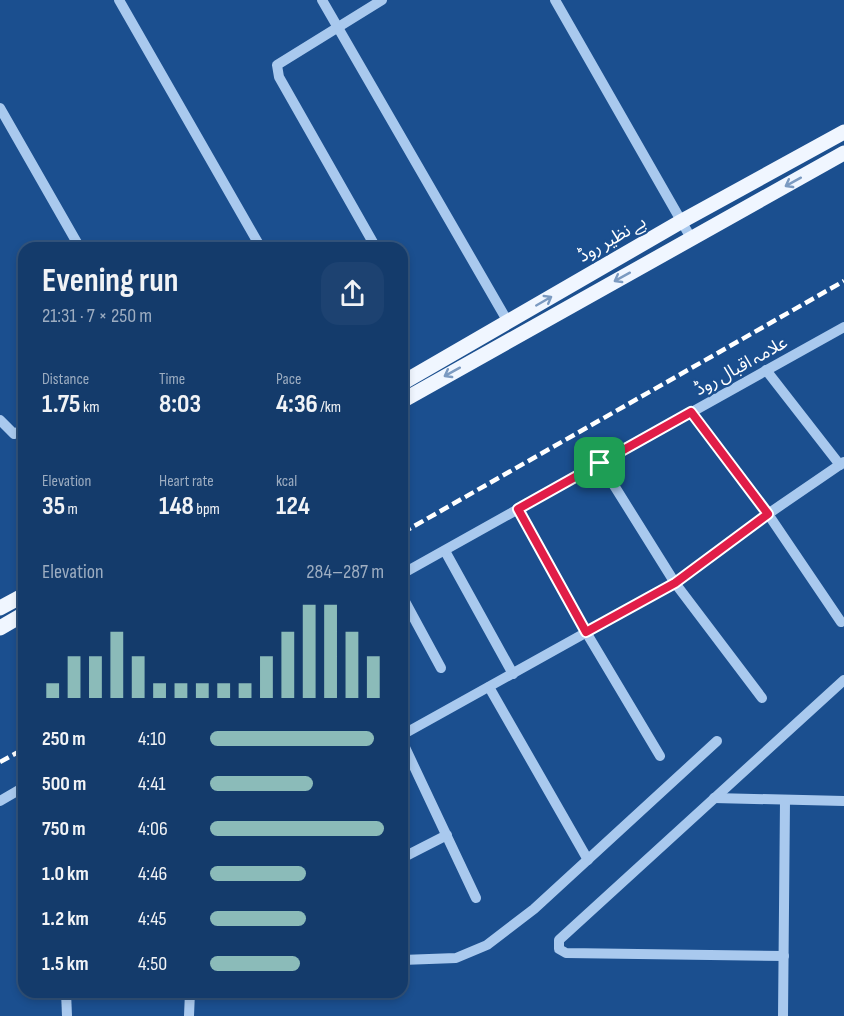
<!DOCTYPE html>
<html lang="en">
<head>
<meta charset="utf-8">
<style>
	:root { --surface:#143b6b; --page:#1d4271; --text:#f1f3f6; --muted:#9dadc1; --line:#33557e; --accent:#8bbbb9 }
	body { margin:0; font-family:"Sofia Sans Condensed","Noto Sans Arabic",sans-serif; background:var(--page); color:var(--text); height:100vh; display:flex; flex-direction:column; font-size:22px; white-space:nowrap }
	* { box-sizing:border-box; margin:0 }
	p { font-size:20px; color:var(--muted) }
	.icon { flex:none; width:33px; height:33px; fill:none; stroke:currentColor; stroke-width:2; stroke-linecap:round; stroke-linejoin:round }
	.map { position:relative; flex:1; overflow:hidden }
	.drawer { position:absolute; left:18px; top:242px; width:390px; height:756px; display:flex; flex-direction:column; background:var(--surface); border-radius:18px; box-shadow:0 3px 9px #0003,0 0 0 2px var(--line) }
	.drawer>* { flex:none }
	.pin { position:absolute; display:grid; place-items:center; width:51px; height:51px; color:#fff; margin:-26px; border-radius:12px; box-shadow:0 3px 9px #0006 }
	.round { display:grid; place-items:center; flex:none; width:63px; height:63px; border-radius:18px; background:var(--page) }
	.summary { display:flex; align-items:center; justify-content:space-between; height:102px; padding:0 24px }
	h1 { font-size:33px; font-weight:700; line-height:45px }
	.figures { display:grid; grid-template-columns:repeat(3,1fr); gap:9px; height:102px; padding:6px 24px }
	.figures div { display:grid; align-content:center }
	.figures b { font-size:26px; font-weight:700 }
	.figures small { font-size:16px; font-weight:400 }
	.figures p { font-size:16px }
	.chart { height:168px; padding:12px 24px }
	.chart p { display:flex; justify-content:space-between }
	.chart svg { width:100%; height:108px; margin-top:6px; stroke:var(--accent); stroke-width:6 }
	ul { padding:0 24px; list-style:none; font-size:20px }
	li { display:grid; grid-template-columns:96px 72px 1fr; align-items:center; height:45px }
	li i { height:15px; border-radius:8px; background:var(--accent) }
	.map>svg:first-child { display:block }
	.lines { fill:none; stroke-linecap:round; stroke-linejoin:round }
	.minor { stroke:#a9c9ee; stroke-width:10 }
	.major { stroke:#f0f6ff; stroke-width:15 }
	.rail { stroke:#fff; stroke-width:4.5; stroke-dasharray:10 4.5; stroke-linecap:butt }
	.oneway { stroke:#7b9ac1 }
	.route-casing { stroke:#fff; stroke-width:12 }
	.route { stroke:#e11d48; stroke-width:8 }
	.labels { text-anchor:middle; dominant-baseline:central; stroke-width:4.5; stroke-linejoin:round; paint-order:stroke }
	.street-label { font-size:18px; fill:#fff; stroke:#1b4f8f }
</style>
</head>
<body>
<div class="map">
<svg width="844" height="1016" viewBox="0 0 844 1016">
	<rect width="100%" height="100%" fill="#1b4f8f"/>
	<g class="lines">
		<g class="minor">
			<polyline points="119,0 261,248"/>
			<polyline points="322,0 508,322"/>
			<polyline points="555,0 691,238"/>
			<polyline points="0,108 80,248"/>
			<polyline points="375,246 279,77 277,65 382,0"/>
			<polyline points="766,370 840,465"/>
			<polyline points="691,412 768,514 841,622"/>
			<polyline points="0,420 14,434 24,429"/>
			<polyline points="600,463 675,583 762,698"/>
			<polyline points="518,509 586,632 660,756"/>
			<polyline points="445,551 513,674"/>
			<polyline points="402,574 844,327"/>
			<polyline points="402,596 441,668"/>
			<polyline points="489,687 588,860"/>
			<polyline points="402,735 675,583 768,514 844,462"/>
			<polyline points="402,741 476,898"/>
			<polyline points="714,798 844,801"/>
			<polyline points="0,801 24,787"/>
			<polyline points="402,858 447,835"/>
			<polyline points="784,956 566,953 559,949 559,940 844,680"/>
			<polyline points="402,960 456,958 487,945 534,909 717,741"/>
			<polyline points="66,992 67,1016"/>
			<polyline points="189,1016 190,992"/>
			<polyline points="783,1016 785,800"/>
		</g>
		<g class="major">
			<polyline points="402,383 682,221 844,132"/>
			<polyline points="402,401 844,153"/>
			<polyline points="0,608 24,595"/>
			<polyline points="0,628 24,614"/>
		</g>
		<g class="rail">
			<polyline points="402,533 844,281"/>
			<polyline points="0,762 24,749"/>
		</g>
	</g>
	<defs><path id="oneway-shaft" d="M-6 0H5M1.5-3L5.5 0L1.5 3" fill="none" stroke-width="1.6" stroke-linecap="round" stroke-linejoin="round" transform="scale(1.5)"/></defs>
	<g class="oneway">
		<use href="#oneway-shaft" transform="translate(793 182) rotate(151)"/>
		<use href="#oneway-shaft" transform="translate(622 277) rotate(151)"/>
		<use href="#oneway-shaft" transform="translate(544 301) rotate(-30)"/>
		<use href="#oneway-shaft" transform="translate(452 372) rotate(151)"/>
	</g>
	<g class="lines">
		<defs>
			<polygon id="route" points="691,412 768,514 675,583 586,632 518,509"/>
		</defs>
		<use href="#route" class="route-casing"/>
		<use href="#route" class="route"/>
	</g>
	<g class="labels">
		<g class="street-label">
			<text transform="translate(612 239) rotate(-30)">بے نظیر روڈ</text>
			<text transform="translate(741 366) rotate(-29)">علامہ اقبال روڈ</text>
		</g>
	</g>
</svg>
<div class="pin" style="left:600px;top:463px;background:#1e9e55"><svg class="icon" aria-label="arrive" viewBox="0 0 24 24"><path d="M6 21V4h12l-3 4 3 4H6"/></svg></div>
<section class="drawer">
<div class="summary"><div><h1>Evening run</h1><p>21:31 · 7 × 250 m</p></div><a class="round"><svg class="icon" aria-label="share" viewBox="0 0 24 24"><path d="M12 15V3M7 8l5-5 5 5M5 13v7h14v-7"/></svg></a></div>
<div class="figures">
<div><p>Distance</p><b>1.75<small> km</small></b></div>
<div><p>Time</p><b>8:03</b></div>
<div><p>Pace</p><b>4:36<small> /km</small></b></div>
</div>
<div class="figures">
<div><p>Elevation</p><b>35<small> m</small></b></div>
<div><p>Heart rate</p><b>148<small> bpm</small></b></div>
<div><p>kcal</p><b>124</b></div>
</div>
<div class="chart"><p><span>Elevation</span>284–287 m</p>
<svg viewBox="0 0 160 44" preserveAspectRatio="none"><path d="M5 44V38M15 44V27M25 44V27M35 44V17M45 44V27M55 44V38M65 44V38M75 44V38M85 44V38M95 44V38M105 44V27M115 44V17M125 44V6M135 44V6M145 44V17M155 44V27"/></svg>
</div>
<ul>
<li><b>250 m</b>4:10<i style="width:94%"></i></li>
<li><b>500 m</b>4:41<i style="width:59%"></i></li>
<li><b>750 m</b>4:06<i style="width:100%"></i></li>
<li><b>1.0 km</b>4:46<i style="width:55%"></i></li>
<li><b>1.2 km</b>4:45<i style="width:55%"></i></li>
<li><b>1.5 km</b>4:50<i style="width:52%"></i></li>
</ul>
</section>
</div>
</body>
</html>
